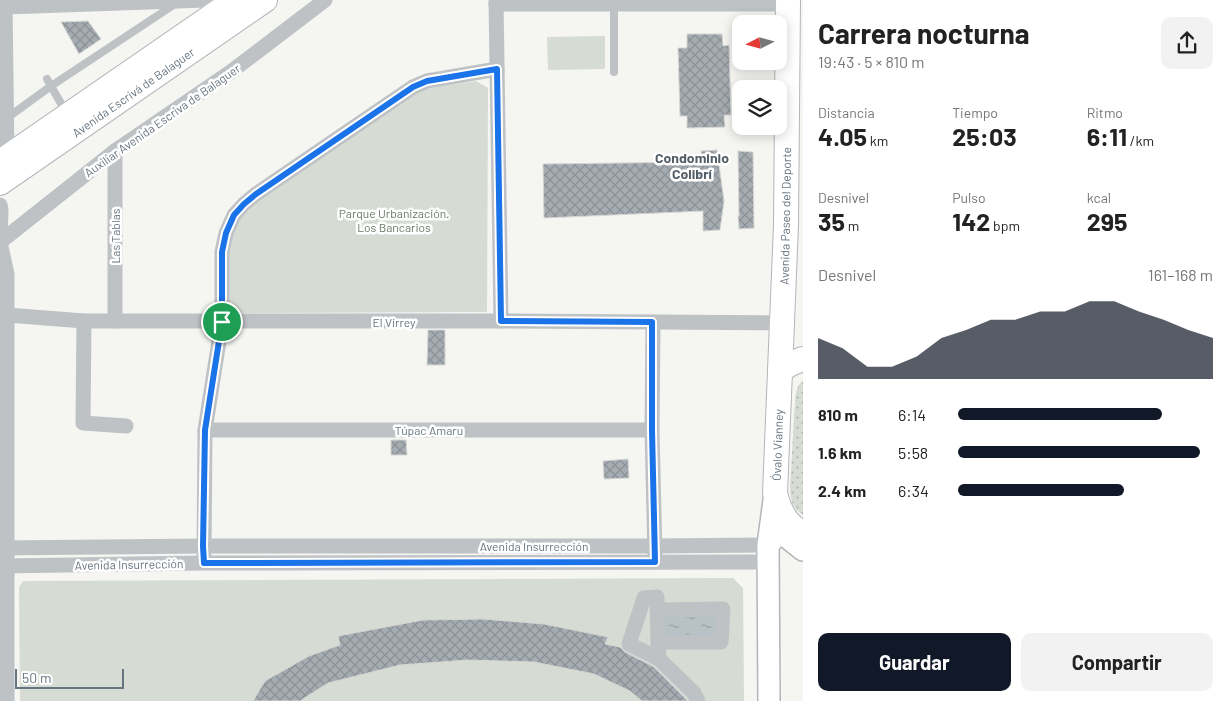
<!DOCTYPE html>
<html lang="es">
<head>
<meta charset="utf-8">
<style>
	:root { --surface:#fff; --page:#f2f2f2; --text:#222; --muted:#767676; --accent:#111827 }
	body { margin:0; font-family:Barlow,sans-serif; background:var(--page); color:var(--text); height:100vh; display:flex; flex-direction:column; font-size:19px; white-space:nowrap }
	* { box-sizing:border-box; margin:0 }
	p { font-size:16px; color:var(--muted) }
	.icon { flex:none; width:28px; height:28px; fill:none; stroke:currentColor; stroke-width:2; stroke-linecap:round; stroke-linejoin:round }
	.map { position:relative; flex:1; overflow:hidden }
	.panel { display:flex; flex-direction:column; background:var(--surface); width:425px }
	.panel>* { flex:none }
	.needle { width:32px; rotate:264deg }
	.fabs { position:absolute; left:732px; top:15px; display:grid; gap:10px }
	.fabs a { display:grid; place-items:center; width:55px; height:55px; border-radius:10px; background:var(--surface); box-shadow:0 2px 12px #0003; font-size:25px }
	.scale { position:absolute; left:15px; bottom:12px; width:109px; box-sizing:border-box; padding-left:5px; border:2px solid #677580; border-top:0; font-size:14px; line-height:18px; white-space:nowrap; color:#677580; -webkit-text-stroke:4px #fff; paint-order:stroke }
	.pin { position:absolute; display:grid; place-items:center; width:42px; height:42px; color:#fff; margin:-21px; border:2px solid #fff; border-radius:50%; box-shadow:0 1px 5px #0007 }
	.round { display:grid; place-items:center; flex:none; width:52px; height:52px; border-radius:10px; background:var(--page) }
	.head { display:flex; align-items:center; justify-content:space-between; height:85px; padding:0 15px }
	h1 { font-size:28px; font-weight:700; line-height:38px }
	.metrics { display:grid; grid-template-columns:repeat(3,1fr); gap:8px; height:85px; padding:5px 15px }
	.metrics div { display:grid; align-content:center }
	.metrics b { font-size:25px; font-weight:700 }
	.metrics small { font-size:14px; font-weight:400 }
	.metrics p { font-size:14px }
	.chart { height:140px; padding:10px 15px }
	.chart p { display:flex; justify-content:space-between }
	.chart svg { width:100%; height:90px; margin-top:5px; fill:var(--accent); opacity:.7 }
	.button { display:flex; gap:10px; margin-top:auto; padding:10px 15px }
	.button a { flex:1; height:58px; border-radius:10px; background:var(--accent); color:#fff; font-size:20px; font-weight:700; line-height:58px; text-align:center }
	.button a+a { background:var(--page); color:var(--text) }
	ul { padding:0 15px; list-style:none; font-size:16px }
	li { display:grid; grid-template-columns:80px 60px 1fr; align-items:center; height:38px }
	li i { height:12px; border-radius:6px; background:var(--accent) }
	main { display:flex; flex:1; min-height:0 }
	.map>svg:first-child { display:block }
	.grass { fill:url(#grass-dots) }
	.green { fill:#d6dbd3 }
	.water { fill:url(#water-ripples) }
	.building { fill:url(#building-cross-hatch); stroke:#d6d6d4 }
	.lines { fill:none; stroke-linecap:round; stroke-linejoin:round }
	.secondary-casing { stroke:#b1b6b9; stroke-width:24 }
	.primary-casing { stroke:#b2b6b9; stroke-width:26 }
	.lane { stroke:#bec2c5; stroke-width:8 }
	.street { stroke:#bec2c5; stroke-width:15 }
	.secondary { stroke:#fff; stroke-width:21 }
	.primary { stroke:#fff; stroke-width:24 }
	.route-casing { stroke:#fff; stroke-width:10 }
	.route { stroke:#1a73e8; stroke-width:6 }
	.labels { text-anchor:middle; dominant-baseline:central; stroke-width:5; stroke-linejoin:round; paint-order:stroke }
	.street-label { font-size:12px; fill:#677580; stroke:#fff }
	.park-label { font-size:12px; fill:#697865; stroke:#fff }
	.neighbourhood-label { font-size:14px; font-weight:bold; fill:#545e66; stroke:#fff }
</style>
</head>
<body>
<main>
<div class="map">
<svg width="803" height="701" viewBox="0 0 803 701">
	<defs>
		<pattern id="grass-dots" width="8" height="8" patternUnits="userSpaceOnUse" patternTransform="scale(1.25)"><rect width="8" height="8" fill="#d6dbd3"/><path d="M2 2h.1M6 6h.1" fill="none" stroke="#b1b6b0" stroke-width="1.8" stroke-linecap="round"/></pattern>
		<pattern id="water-ripples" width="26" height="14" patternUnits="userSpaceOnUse" patternTransform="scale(1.25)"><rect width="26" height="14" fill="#b8c1c6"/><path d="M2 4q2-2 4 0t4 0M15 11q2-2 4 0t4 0" fill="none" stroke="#99a1a6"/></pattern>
		<pattern id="building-cross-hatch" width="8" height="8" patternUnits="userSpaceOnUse" patternTransform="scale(1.25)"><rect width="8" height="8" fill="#a6adb2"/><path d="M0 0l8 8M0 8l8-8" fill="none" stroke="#8b9196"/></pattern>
	</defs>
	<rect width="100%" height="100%" fill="#f5f5f2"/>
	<path class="grass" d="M803 381V515C792 507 791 502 790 488L795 401C796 394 796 385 803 381Z"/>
	<g class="green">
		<polygon points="605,36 605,69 548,70 547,37"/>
		<path d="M476 81 488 88 487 312 229 313C229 293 225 247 233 230 238 219 248 211 256 203L418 91 441 86Z"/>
		<polygon points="733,578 743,588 744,701 20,701 19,587 23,581"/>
	</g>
	<polygon class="water" points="662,612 716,612 716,639 662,638"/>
	<g class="building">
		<polygon points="88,21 101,39 79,54 61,22"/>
		<polygon points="687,34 722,34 723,46 729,45 731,115 724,115 725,127 687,128 687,116 680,116 678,48 687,48"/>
		<polygon points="717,150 724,201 720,230 703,231 703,211 544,218 543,164 702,162 701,151"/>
		<polygon points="738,151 753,152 754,228 739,229 738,216 739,216"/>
		<polygon points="428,330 445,330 445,365 427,365"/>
		<polygon points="391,440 406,440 407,455 391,455"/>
		<polygon points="628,459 629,478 604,479 603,461"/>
		<polygon points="483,619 544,624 608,637 605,644 620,647 625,652 654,667 688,701 642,701 630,691 594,674 534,662 467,660 400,665 328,683 300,701 253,701 265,681 309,656 340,645 338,636 423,620"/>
	</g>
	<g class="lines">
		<defs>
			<g id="secondary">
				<path d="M769 545C773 538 776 535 784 535L803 550"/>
				<polyline points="769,701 768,545 775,493"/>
			</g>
			<g id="primary">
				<polyline points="0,162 235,0"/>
				<polyline points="0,183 265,0"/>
				<path d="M803 359 790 364 780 371 775 493C779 510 786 526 803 533"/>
				<polyline points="780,371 786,225 788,0"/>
			</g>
		</defs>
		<use href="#secondary" class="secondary-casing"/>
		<use href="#primary" class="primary-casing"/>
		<g class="lane">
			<polyline points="614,4 614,72"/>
			<polyline points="47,79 67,114"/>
			<polyline points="7,118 51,86 175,4"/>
		</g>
		<g class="street">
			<polyline points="5,0 7,158"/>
			<polyline points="496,0 501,321"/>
			<polyline points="496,4 788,4"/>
			<polyline points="5,7 206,0"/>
			<polyline points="115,151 115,321"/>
			<polyline points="0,205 1,209 0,243"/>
			<polyline points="0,242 7,274 7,701"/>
			<polyline points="0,242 115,151 232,71 325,0"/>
			<polyline points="7,315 84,321 501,321 782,323"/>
			<polyline points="84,321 83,423 126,426"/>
			<polyline points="653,322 652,430 655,556"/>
			<polyline points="205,430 652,430"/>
			<polyline points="0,548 203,546 654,546 768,545"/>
			<polyline points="204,556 205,430 222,322 222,252 226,233 234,215 244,204 256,194 413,87 427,81 497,69"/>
			<polyline points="0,566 204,563 769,562"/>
			<polyline points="658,610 723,609 721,642 658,642 657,597 644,598 629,644 659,659 658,642"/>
			<polyline points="659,659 694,693 698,701"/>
		</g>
		<use href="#secondary" class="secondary"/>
		<use href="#primary" class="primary"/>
	</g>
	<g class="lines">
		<defs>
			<polygon id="route" points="497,69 501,321 652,322 652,430 655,562 204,563 203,546 205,430 222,322 222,252 226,233 234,215 244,204 256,194 413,87 427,81"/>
		</defs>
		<use href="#route" class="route-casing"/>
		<use href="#route" class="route"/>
	</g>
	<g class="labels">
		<g class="street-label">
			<text transform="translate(133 92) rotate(-35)">Avenida Escrivá de Balaguer</text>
			<text transform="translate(162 120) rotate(-35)">Auxiliar Avenida Escriva de Balaguer</text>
			<text transform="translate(785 216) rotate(-89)">Avenida Paseo del Deporte</text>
			<text transform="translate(115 236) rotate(-90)">Las Tablas</text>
			<text x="394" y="322">El Virrey</text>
			<text x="429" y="430">Túpac Amaru</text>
			<text transform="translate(777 445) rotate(-88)">Óvalo Vianney</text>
			<text x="534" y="546">Avenida Insurrección</text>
			<text transform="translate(129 564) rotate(-1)">Avenida Insurrección</text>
		</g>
		<g class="park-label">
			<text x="394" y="213">Parque Urbanización.<tspan x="394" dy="14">Los Bancarios</tspan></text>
		</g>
		<g class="neighbourhood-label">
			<text x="692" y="157">Condominio<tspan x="692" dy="16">Colibrí</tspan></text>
		</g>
	</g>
</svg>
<div class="fabs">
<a><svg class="needle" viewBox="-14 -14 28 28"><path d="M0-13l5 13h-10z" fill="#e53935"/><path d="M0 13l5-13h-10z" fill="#767676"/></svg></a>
<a><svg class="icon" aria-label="layers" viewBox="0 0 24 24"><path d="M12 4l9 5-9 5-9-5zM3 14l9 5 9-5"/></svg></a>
</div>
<div class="scale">50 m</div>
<div class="pin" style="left:222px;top:322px;background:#1e9e55"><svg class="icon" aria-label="arrive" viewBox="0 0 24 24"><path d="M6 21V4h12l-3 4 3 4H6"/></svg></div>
</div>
<section class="panel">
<div class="head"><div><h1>Carrera nocturna</h1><p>19:43 · 5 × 810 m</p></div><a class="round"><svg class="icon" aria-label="share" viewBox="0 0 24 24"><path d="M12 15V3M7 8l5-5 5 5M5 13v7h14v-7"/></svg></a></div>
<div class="metrics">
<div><p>Distancia</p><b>4.05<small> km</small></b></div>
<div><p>Tiempo</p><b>25:03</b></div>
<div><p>Ritmo</p><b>6:11<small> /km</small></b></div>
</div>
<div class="metrics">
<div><p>Desnivel</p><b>35<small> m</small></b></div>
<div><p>Pulso</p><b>142<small> bpm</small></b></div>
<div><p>kcal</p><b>295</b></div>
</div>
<div class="chart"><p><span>Desnivel</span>161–168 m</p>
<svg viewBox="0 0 160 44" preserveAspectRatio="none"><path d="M0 44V24L10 29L20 38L30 38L40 33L50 24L60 20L70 15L80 15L90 11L100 11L110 6L120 6L130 11L140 15L150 20L160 24V44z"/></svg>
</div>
<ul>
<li><b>810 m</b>6:14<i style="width:80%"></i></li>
<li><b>1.6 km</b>5:58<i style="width:95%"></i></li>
<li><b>2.4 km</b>6:34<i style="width:65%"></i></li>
</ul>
<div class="button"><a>Guardar</a><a>Compartir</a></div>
</section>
</main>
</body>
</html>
